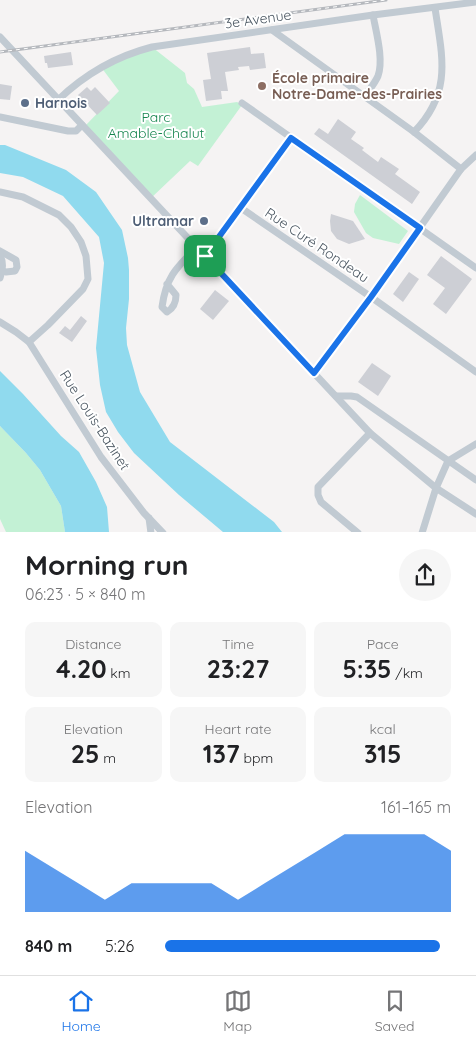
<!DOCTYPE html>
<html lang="en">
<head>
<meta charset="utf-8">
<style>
	:root { --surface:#fff; --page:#f6f6f6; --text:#202124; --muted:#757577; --line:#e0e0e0; --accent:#1a73e8 }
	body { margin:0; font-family:Quicksand,sans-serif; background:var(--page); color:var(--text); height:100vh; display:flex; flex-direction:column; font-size:19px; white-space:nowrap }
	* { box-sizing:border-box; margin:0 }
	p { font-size:16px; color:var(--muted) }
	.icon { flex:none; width:28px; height:28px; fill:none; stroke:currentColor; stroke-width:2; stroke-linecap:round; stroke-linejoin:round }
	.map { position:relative; height:532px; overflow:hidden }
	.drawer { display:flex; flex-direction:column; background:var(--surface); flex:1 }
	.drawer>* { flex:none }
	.pin { position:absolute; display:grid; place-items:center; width:42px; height:42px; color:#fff; margin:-21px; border-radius:10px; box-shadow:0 2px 8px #0006 }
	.round { display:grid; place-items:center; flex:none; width:52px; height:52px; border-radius:26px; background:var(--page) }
	.summary { display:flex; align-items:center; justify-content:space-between; height:85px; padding:0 25px }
	h1 { font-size:28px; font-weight:700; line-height:38px }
	.stats { display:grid; grid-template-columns:repeat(3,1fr); gap:8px; height:85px; padding:5px 25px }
	.stats div { display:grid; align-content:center; border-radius:10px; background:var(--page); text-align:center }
	.stats b { font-size:25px; font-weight:700 }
	.stats small { font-size:14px; font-weight:400 }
	.stats p { font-size:14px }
	.chart { height:140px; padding:10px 25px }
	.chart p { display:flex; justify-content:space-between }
	.chart svg { width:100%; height:90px; margin-top:5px; fill:var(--accent); opacity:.7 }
	ul { padding:0 25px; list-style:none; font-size:16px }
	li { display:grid; grid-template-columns:80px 60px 1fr; align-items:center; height:38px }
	li i { height:12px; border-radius:6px; background:var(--accent) }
	.tabs { display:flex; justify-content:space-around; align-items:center; height:70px; border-top:1px solid var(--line); background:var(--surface); font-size:14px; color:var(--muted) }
	.tabs a { display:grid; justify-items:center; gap:2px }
	.tabs .active { color:var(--accent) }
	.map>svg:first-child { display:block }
	.green { fill:#c3f1d5 }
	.water { fill:#90daee }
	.building { fill:#cdcfd5 }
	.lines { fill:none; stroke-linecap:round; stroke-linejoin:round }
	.minor { stroke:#c1cad2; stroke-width:7 }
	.rail-casing { stroke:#b5b8bd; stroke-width:3 }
	.rail { stroke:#fff; stroke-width:1; stroke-dasharray:4; stroke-linecap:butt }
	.route-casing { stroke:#fff; stroke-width:10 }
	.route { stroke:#1a73e8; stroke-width:6 }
	.education-dot { fill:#8d6e63; stroke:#fff; stroke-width:2 }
	.service-dot { fill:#5c6f8a; stroke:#fff; stroke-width:2 }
	.labels { text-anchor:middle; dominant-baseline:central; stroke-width:4; stroke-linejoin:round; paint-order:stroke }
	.street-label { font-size:14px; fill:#4a5661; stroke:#fff }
	.education-label { font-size:14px; font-weight:bold; fill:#785e54; stroke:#fff; text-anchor:start }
	.service-label { font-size:14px; font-weight:bold; fill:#4e5e75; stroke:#fff; text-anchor:start }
	.park-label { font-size:14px; fill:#17864f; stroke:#fff }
</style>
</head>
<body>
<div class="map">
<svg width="476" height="533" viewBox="0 0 476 533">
	<rect width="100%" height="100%" fill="#f5f3f3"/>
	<g class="green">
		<polygon points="152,47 185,73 187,83 194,89 202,107 237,102 242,105 198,166 190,161 151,198 86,125 119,91 101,67"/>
		<polygon points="360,195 408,231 399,244 373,238 366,233 354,212 355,204"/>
		<polygon points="0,426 26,453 40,470 61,506 65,532 6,532 0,519"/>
	</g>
	<g class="water">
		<polygon points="0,145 5,145 66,170 96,192 122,230 128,258 129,270 129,299 126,328 127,345 140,392 170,442 274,522 282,532 223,532 179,495 134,453 118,432 106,412 100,385 96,348 104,263 99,237 63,196 23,177 0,173"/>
		<polygon points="0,371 23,394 61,436 79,452 96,482 107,507 109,532 65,532 61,506 40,470 26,453 0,426"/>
	</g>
	<g class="building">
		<polygon points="250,47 251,54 264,53 266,68 250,70 249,66 238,67 239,70 225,72 228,91 221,91 222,99 206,101 203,80 211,79 207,53"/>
		<polygon points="71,52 73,65 48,68 47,63 45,63 44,56"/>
		<polygon points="0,84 12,86 10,100 0,99"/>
		<polygon points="87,87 91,91 95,87 110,103 97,115 78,95"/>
		<polygon points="338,119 356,132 351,139 364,148 362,150 378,162 381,157 399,169 395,174 420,192 412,204 314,134 319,128 328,134"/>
		<polygon points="331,214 353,221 365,239 349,244 337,239 331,231 330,221"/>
		<polygon points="441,256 472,279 446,314 433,304 445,288 427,275"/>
		<polygon points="409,272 419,279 403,302 393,294"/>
		<polygon points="215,290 229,301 213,320 200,309"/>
		<polygon points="81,316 87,321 72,342 59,333 65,326 70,330"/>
		<polygon points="372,363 391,376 378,396 358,382"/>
	</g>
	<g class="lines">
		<g class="minor">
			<polyline points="272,30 414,132 461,169"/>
			<polyline points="0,37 370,433 436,488 476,514"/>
			<path d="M365 96C369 90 375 83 378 76 384 60 376 32 373 15"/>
			<path d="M58 100C84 75 117 56 152 47L373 15 476 2"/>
			<polyline points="242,103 476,268"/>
			<polyline points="0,117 68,131 76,131 82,125"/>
			<path d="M414 132C453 92 442 56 435 8"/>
			<polyline points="0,192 23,197 59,215 71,227 81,242 86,256 88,279 83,289 48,325 29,342"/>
			<polyline points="241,208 371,297 476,372"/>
			<polyline points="0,251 16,260 17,267 15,271 6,272 3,271"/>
			<path d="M0 255C4 263 3 270 0 278"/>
			<polyline points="205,256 291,138"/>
			<path d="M167 284 176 295C176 302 174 308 167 312L162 307C166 277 176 268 197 247"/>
			<polyline points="0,322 16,332 29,342 101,457 144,513 163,533"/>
			<polyline points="314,373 371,297 461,169 476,155"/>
			<polyline points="336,396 351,396 357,397 476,480"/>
			<polyline points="149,518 151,533"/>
			<polyline points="358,533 321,502 318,495 318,487 370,433"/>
			<polyline points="422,533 436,488 448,461 476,444"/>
		</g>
		<defs>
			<polyline id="rail" points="0,52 386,0"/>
		</defs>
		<use href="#rail" class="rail-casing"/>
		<use href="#rail" class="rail"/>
	</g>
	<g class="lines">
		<defs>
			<polygon id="route" points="291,138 420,228 371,297 314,373 205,256"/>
		</defs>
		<use href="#route" class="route-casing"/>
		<use href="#route" class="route"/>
	</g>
	<circle class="education-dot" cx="262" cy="86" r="5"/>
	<g class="service-dot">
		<circle cx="25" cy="103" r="5"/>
		<circle cx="204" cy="221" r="5"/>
	</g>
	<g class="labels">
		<g class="street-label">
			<text transform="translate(258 19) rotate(-8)">3e Avenue</text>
			<text transform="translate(317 245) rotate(34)">Rue Curé Rondeau</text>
			<text transform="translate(95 420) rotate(57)">Rue Louis-Bazinet</text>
		</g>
		<g class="education-label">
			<text x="272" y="78">École primaire<tspan x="272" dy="16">Notre-Dame-des-Prairies</tspan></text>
		</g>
		<g class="service-label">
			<text x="35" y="103">Harnois</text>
			<text x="194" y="221" text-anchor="end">Ultramar</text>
		</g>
		<g class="park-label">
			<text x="156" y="117">Parc<tspan x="156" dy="16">Amable-Chalut</tspan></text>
		</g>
	</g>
</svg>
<div class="pin" style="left:205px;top:256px;background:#1e9e55"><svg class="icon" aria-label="arrive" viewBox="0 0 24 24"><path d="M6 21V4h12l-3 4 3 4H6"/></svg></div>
</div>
<section class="drawer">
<div class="summary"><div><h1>Morning run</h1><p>06:23 · 5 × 840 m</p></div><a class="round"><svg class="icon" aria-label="share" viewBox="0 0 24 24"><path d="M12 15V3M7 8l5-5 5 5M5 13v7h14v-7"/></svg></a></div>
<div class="stats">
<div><p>Distance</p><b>4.20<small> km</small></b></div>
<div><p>Time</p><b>23:27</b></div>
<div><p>Pace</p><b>5:35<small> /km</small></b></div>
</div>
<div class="stats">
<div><p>Elevation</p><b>25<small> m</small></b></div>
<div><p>Heart rate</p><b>137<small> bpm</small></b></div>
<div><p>kcal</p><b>315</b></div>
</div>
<div class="chart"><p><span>Elevation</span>161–165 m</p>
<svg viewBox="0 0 160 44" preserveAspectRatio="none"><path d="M0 44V14L10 22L20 30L30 38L40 30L50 30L60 30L70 30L80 38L90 30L100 22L110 14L120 6L130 6L140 6L150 6L160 14V44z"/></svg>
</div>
<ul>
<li><b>840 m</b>5:26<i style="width:96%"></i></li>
</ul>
</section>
<nav class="tabs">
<a class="active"><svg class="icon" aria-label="home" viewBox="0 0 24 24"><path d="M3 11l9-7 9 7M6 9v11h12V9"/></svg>Home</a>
<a><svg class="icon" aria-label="map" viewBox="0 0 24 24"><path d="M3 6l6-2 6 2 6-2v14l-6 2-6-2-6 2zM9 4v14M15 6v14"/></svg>Map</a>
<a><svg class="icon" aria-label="saved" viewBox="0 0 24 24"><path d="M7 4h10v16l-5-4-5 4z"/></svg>Saved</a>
</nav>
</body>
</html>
